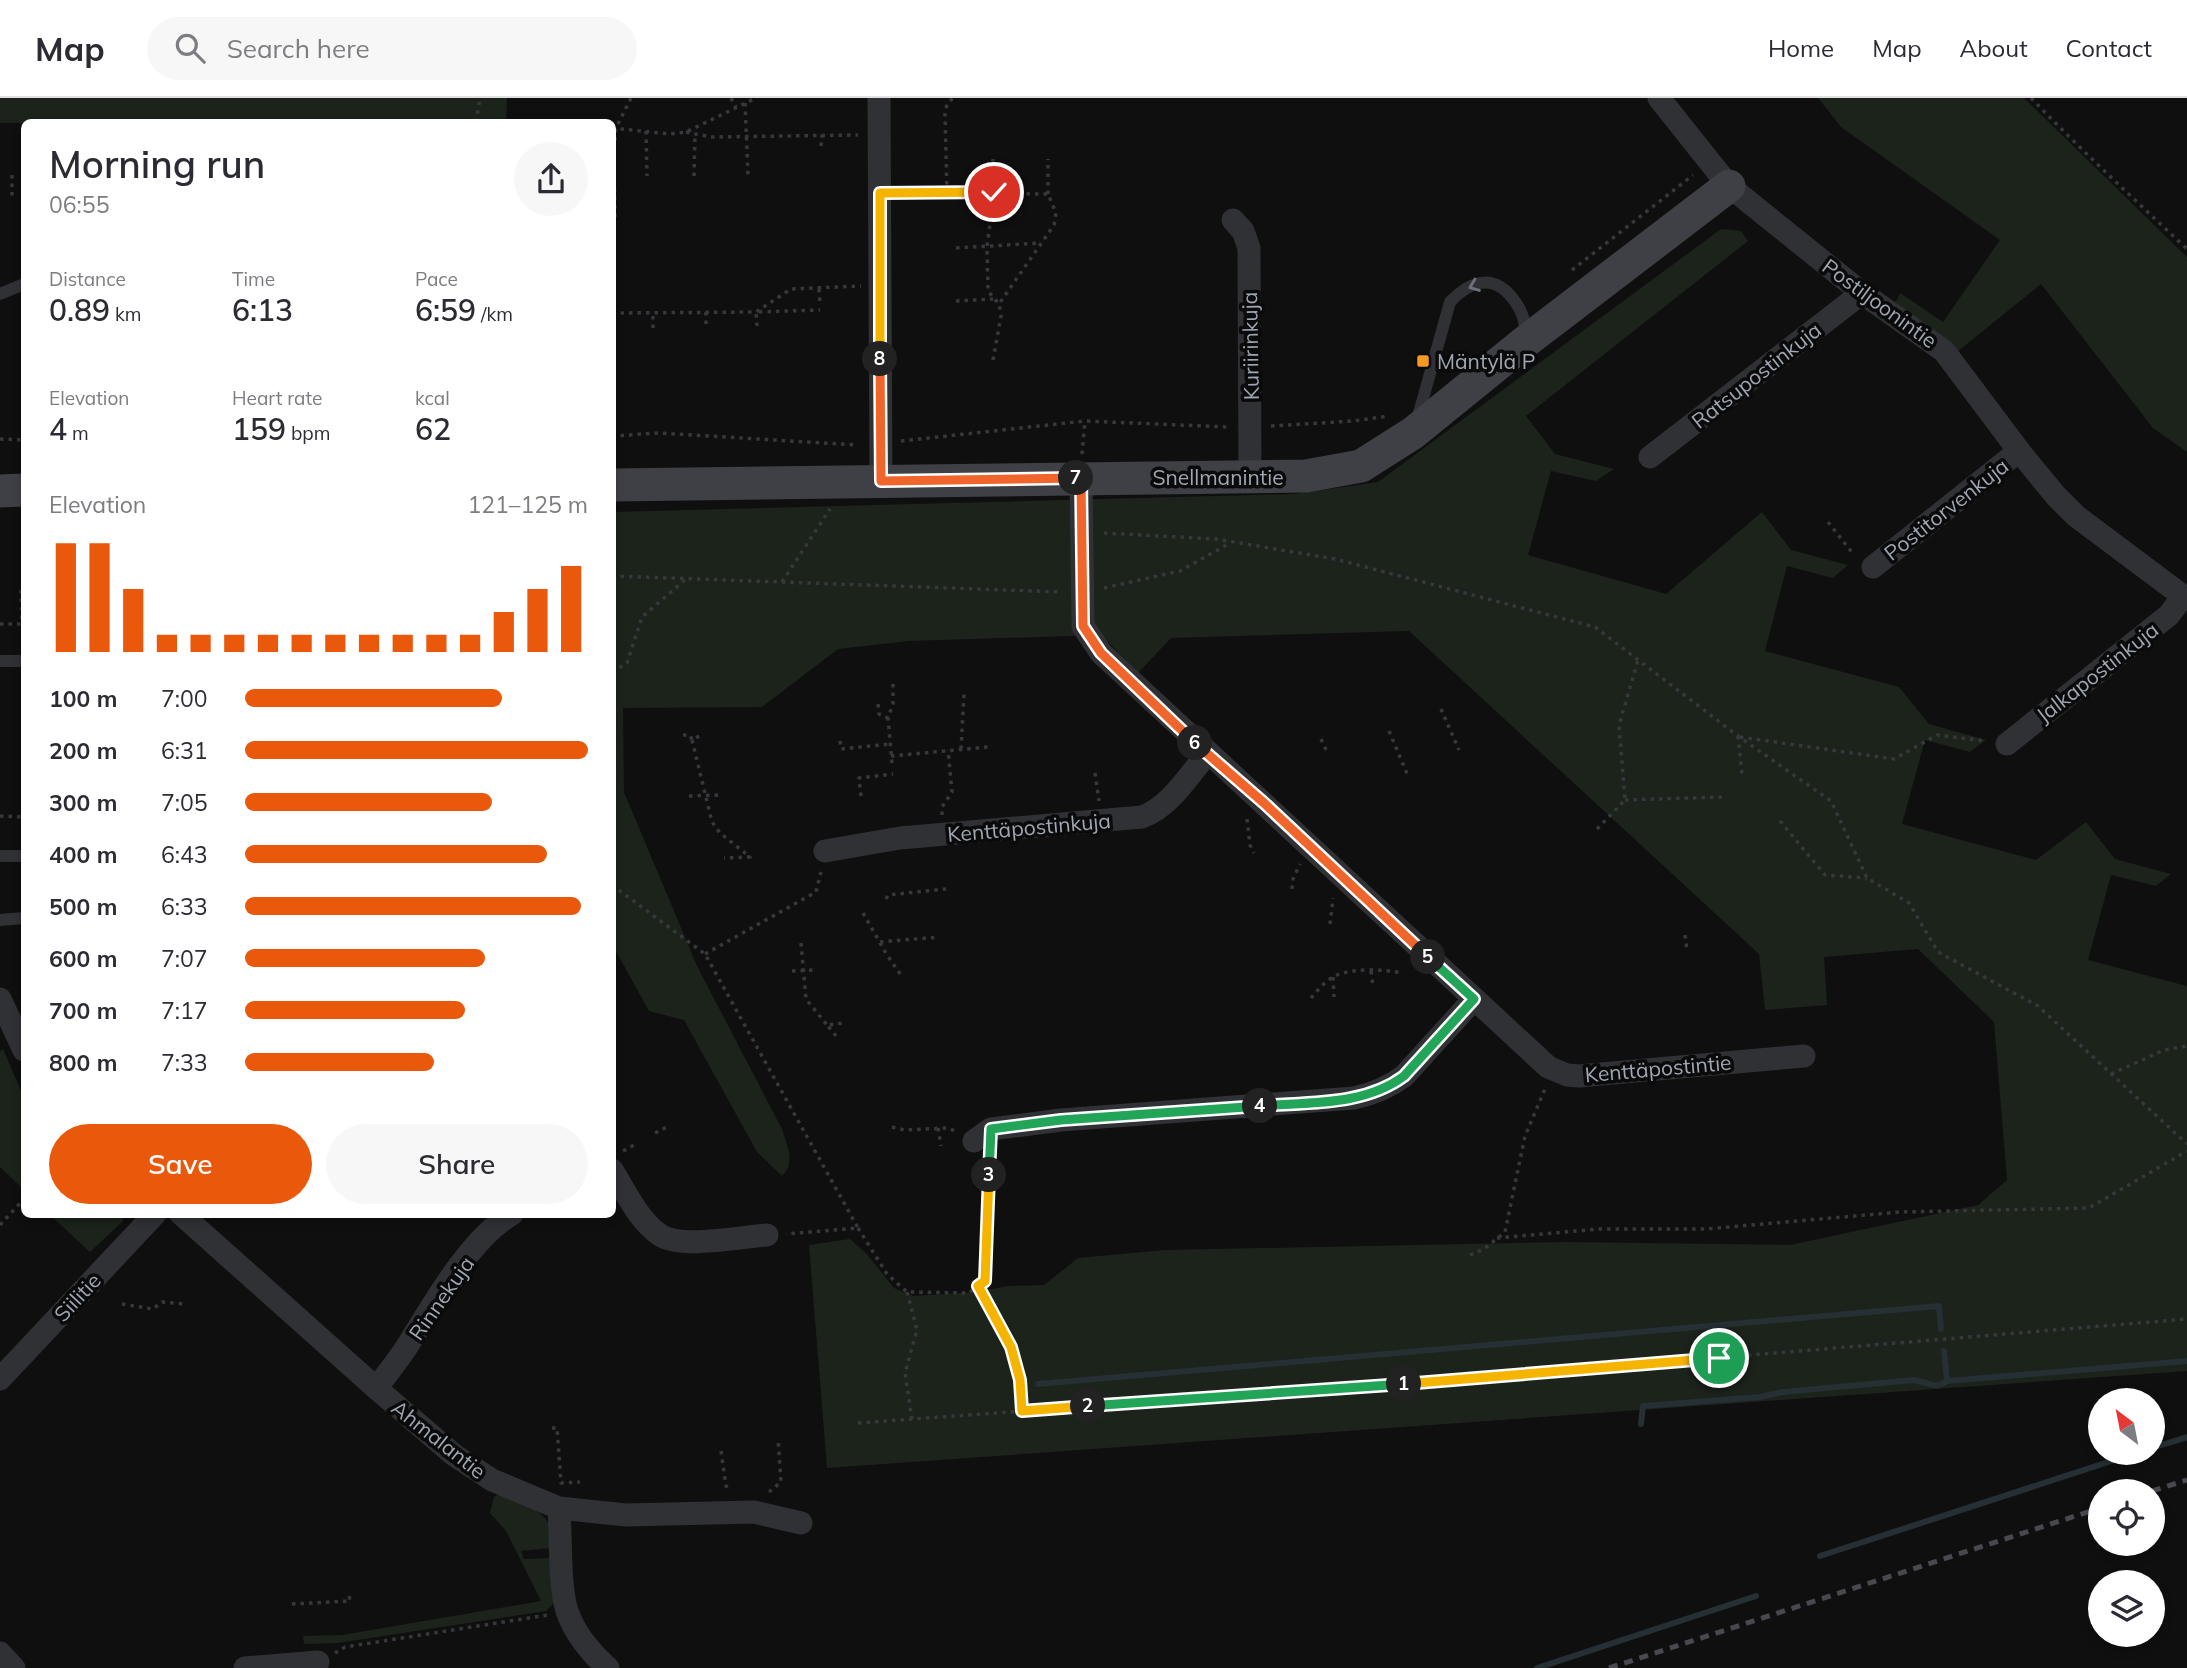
<!DOCTYPE html>
<html lang="en">
<head>
<meta charset="utf-8">
<style>
	:root { --surface:#fff; --page:#f7f7f7; --text:#2b2b33; --muted:#7c7c81; --line:#e1e1e2; --accent:#ea580c }
	body { margin:0; font-family:Mulish,sans-serif; background:var(--page); color:var(--text); height:100vh; display:flex; flex-direction:column; font-size:26px; white-space:nowrap }
	* { box-sizing:border-box; margin:0 }
	p { font-size:23px; color:var(--muted) }
	.icon { flex:none; width:38px; height:38px; fill:none; stroke:currentColor; stroke-width:2; stroke-linecap:round; stroke-linejoin:round }
	.map { position:relative; flex:1; overflow:hidden }
	.side { position:absolute; left:21px; top:21px; width:595px; height:1099px; display:flex; flex-direction:column; background:var(--surface); border-radius:10px; box-shadow:0 4px 10px #0003 }
	.side>* { flex:none }
	.needle { width:46px; rotate:328deg }
	.tools { position:absolute; left:2088px; top:1290px; display:grid; gap:14px }
	.tools a { display:grid; place-items:center; width:77px; height:77px; border-radius:50%; background:var(--surface); box-shadow:0 4px 10px #0003; font-size:35px }
	.pin { position:absolute; display:grid; place-items:center; width:60px; height:60px; color:#fff; margin:-30px; border:4px solid #fff; border-radius:50%; box-shadow:0 2px 7px #0007 }
	.km { position:absolute; width:35px; height:35px; margin:-18px; border-radius:50%; background:#222; color:#fff; font-size:19px; line-height:35px; text-align:center }
	.round { display:grid; place-items:center; flex:none; width:74px; height:74px; border-radius:37px; background:var(--page) }
	.summary { display:flex; align-items:center; justify-content:space-between; height:119px; padding:0 28px }
	h1 { font-size:38px; font-weight:600; line-height:52px }
	.stats { display:grid; grid-template-columns:repeat(3,1fr); gap:10px; height:119px; padding:7px 28px }
	.stats div { display:grid; align-content:center }
	.stats b { font-size:30px; font-weight:600 }
	.stats small { font-size:19px; font-weight:400 }
	.stats p { font-size:19px }
	.chart { height:196px; padding:14px 28px }
	.chart p { display:flex; justify-content:space-between }
	.chart svg { width:100%; height:126px; margin-top:7px; stroke:var(--accent); stroke-width:6 }
	.button { display:flex; gap:14px; margin-top:auto; padding:14px 28px }
	.button a { flex:1; height:80px; border-radius:42px; background:var(--accent); color:#fff; font-size:28px; font-weight:600; line-height:80px; text-align:center }
	.button a+a { background:var(--page); color:var(--text) }
	ul { padding:0 28px; list-style:none; font-size:23px }
	li { display:grid; grid-template-columns:112px 84px 1fr; align-items:center; height:52px }
	li i { height:18px; border-radius:9px; background:var(--accent) }
	header { display:flex; align-items:center; gap:42px; box-sizing:border-box; height:98px; padding:0 35px; background:var(--surface); border-bottom:2px solid var(--line) }
	header strong { font-size:33px }
	nav { display:flex; gap:38px; margin-inline-start:auto; font-size:24px }
	.search { width:490px; height:63px; background:var(--page); display:flex; align-items:center; gap:18px; box-sizing:border-box; padding:0 24px; border-radius:38px; color:var(--muted); font-size:26px }
	.map>svg:first-child { display:block }
	.green { fill:#1b231b }
	.lines { fill:none; stroke-linecap:round; stroke-linejoin:round }
	.stream { stroke:#252f34; stroke-width:6 }
	.path { stroke:#36383c; stroke-width:3.5; stroke-dasharray:3.5 5; stroke-linecap:butt }
	.lane { stroke:#303135; stroke-width:12 }
	.street { stroke:#303135; stroke-width:23 }
	.secondary { stroke:#3e4045; stroke-width:33 }
	.rail { stroke:#47494e; stroke-width:5; stroke-dasharray:9 7; stroke-linecap:butt }
	.oneway { stroke:#6d727a }
	.split-1-casing { stroke:#fff; stroke-width:14 }
	.split-2-casing { stroke:#fff; stroke-width:14 }
	.split-3-casing { stroke:#fff; stroke-width:14 }
	.split-4-casing { stroke:#fff; stroke-width:14 }
	.split-5-casing { stroke:#fff; stroke-width:14 }
	.split-6-casing { stroke:#fff; stroke-width:14 }
	.split-7-casing { stroke:#fff; stroke-width:14 }
	.split-8-casing { stroke:#fff; stroke-width:14 }
	.split-9-casing { stroke:#fff; stroke-width:14 }
	.split-1 { stroke:#f5b400; stroke-width:9 }
	.split-2 { stroke:#22a559; stroke-width:9 }
	.split-3 { stroke:#f5b400; stroke-width:9 }
	.split-4 { stroke:#22a559; stroke-width:9 }
	.split-5 { stroke:#22a559; stroke-width:9 }
	.split-6 { stroke:#f0652b; stroke-width:9 }
	.split-7 { stroke:#f0652b; stroke-width:9 }
	.split-8 { stroke:#f0652b; stroke-width:9 }
	.split-9 { stroke:#f5b400; stroke-width:9 }
	.poi-dot { fill:#f69821; stroke:#0a0a0b; stroke-width:2.5 }
	.labels { text-anchor:middle; dominant-baseline:central; stroke-width:7; stroke-linejoin:round; paint-order:stroke }
	.street-label { font-size:21px; fill:#9fa7b2; stroke:#0a0a0b }
	.poi-label { font-size:21px; fill:#9fa7b2; stroke:#0a0a0b; text-anchor:start }
</style>
</head>
<body>
<header>
<strong>Map</strong>
<div class="search"><svg class="icon" aria-label="search" viewBox="0 0 24 24"><circle cx="10" cy="10" r="6"/><path d="M15 15l6 6"/></svg>Search here</div>
<nav><a>Home</a><a>Map</a><a>About</a><a>Contact</a></nav>
</header>
<div class="map">
<svg width="2187" height="1570" viewBox="0 0 2187 1570">
	<rect width="100%" height="100%" fill="#0f0f10"/>
	<g class="green">
		<polygon points="0,0 507,0 506,24 394,24 393,21 0,25"/>
		<polygon points="1818,0 2024,0 2187,159 2187,354 2153,330 2041,186 1957,254 1895,205 1900,195 1943,224 2000,142 1841,29"/>
		<path d="M1721 131 1741 133 1748 143 1526 318 1555 356 1614 371 1596 383 1551 373 1528 457 1666 496 1762 414 1791 452 1848 467 1833 480 1787 468 1765 553 1899 589 1929 626 1986 642 1970 654 1925 642 1902 726 2036 762 2086 724 2115 761 2171 776 2156 788 2111 777 2088 862 2187 888V1273L827 1370 809 1147 850 1141 866 1155 894 1190 913 1198 976 1194 1008 1188 1044 1187 1078 1160 1165 1152 1564 1144 1790 1147 1978 1107 2007 1082 1994 924 1918 851 1824 859 1827 907 1765 912 1759 856 1409 533 1171 540 1138 575 1101 537 909 543 838 551 762 609 623 610 624 694 697 868 782 1031C787 1048 796 1064 782 1078L757 1054 684 922 649 913 613 848 612 414 1294 396 1378 384Z"/>
		<polygon points="3,951 24,1000 24,1092 0,1069 0,953"/>
		<polygon points="50,1117 123,1117 123,1123 90,1154"/>
		<polygon points="499,1396 537,1412 549,1425 550,1450 521,1453 524,1461 551,1460 555,1504 546,1513 338,1545 304,1546 303,1538 342,1537 541,1503 506,1433 490,1415 494,1399"/>
	</g>
	<g class="lines">
		<g class="stream">
			<polyline points="1944,1253 1947,1283"/>
			<polyline points="1038,1286 1939,1208 1941,1231"/>
			<path d="M1641 1326 1643 1308 1760 1299 1783 1294 1914 1282C1927 1284 1936 1292 1947 1283L2187 1263"/>
			<polyline points="2152,1350 2187,1339"/>
			<polyline points="1820,1458 2139,1354"/>
			<polyline points="1537,1570 1756,1498"/>
		</g>
		<g class="path">
			<polyline points="731,0 736,9"/>
			<path d="M2031 0C2081 52 2134 101 2187 151"/>
			<polyline points="745,5 748,77"/>
			<polyline points="476,24 480,0"/>
			<polyline points="612,30 670,36 686,34 756,0"/>
			<polyline points="646,33 647,78"/>
			<polyline points="686,34 711,39 858,37"/>
			<polyline points="821,48 822,37"/>
			<polyline points="12,77 12,99"/>
			<polyline points="694,78 695,36"/>
			<polyline points="899,95 1048,96 1056,115 1054,127 999,206"/>
			<polyline points="947,95 945,16 947,6 953,0"/>
			<polyline points="1048,96 1048,61"/>
			<polyline points="615,119 614,55 616,30 631,0"/>
			<polyline points="956,150 1041,145"/>
			<polyline points="1572,172 1693,77"/>
			<polyline points="819,191 820,205"/>
			<polyline points="956,203 993,201"/>
			<polyline points="706,214 706,229"/>
			<polyline points="612,215 756,214 791,191 861,188"/>
			<polyline points="757,228 756,214 820,212"/>
			<polyline points="653,230 653,215"/>
			<polyline points="993,262 1001,218 999,206 988,193 987,149 994,94 993,61"/>
			<polyline points="1271,328 1353,323 1389,318"/>
			<polyline points="612,338 658,335 858,347"/>
			<polyline points="0,341 24,342"/>
			<polyline points="901,343 1085,323 1228,329"/>
			<polyline points="1082,356 1085,323"/>
			<polyline points="1828,424 1854,457"/>
			<polyline points="1104,435 1216,441 1335,461 1595,529 1738,638 1831,703 1867,780 1909,805 1938,854 2038,908 2187,1046"/>
			<polyline points="612,478 1062,494"/>
			<polyline points="782,484 830,411"/>
			<polyline points="1104,490 1180,473 1230,445"/>
			<polyline points="21,492 22,526"/>
			<polyline points="0,526 22,526"/>
			<polyline points="612,574 627,565 642,519 686,481"/>
			<polyline points="878,606 879,616 888,620"/>
			<polyline points="1441,611 1459,652"/>
			<polyline points="1389,633 1408,678"/>
			<polyline points="683,637 690,637 692,642 703,636"/>
			<polyline points="1738,638 1742,677"/>
			<polyline points="1740,639 1894,661 1937,637 1986,643"/>
			<polyline points="1321,641 1328,656"/>
			<polyline points="692,642 712,724 720,735 750,759 724,760"/>
			<polyline points="840,643 841,651 890,646"/>
			<polyline points="961,651 964,596"/>
			<polyline points="891,658 988,649"/>
			<polyline points="892,665 888,620 893,606 893,586"/>
			<polyline points="1095,675 1099,703"/>
			<polyline points="689,698 720,697"/>
			<polyline points="861,698 859,680 893,676"/>
			<polyline points="1625,702 1723,699"/>
			<polyline points="942,717 942,709 952,694 948,652"/>
			<polyline points="0,718 24,719"/>
			<polyline points="1247,721 1250,747 1254,755"/>
			<polyline points="1780,723 1825,777 1867,780"/>
			<polyline points="1597,731 1625,702 1619,627 1638,562"/>
			<polyline points="612,787 705,856 858,1130 786,1136"/>
			<polyline points="1292,791 1293,781 1300,766"/>
			<polyline points="886,801 888,797 946,791"/>
			<polyline points="863,815 887,857 903,880"/>
			<polyline points="1330,826 1333,800"/>
			<polyline points="1685,837 1687,852"/>
			<polyline points="880,844 939,839"/>
			<polyline points="801,845 806,901 827,927"/>
			<polyline points="705,856 816,794 821,774"/>
			<polyline points="792,873 814,872"/>
			<polyline points="1371,873 1373,889"/>
			<polyline points="1333,879 1334,899"/>
			<path d="M1311 900C1318 892 1325 883 1335 878 1350 870 1385 871 1401 875"/>
			<polyline points="836,938 827,927 844,925"/>
			<polyline points="2111,976 2164,952 2187,948"/>
			<polyline points="892,1029 904,1032 948,1030 957,1034"/>
			<polyline points="938,1030 941,1048"/>
			<polyline points="655,1035 669,1028"/>
			<polyline points="623,1053 636,1046"/>
			<polyline points="0,1127 22,1103"/>
			<polyline points="858,1130 887,1176 907,1194 969,1195 985,1183 990,1059"/>
			<polyline points="1497,1140 1598,1131 1707,1131 1900,1114 2089,1110 2187,1053"/>
			<polyline points="1470,1157 1484,1151 1505,1134 1525,1038 1545,991"/>
			<polyline points="978,1188 1011,1249 1020,1282 1022,1313"/>
			<polyline points="907,1194 917,1232 905,1275 912,1321"/>
			<polyline points="122,1206 153,1211 162,1204 184,1206"/>
			<polyline points="858,1325 1413,1285 2187,1221"/>
			<polyline points="552,1330 557,1330 561,1385 580,1384"/>
			<polyline points="721,1353 726,1388 731,1391"/>
			<polyline points="769,1394 781,1384 778,1340"/>
			<polyline points="292,1506 350,1503 349,1497"/>
			<polyline points="335,1555 345,1549 548,1517"/>
		</g>
		<g class="lane">
			<polyline points="0,196 24,186"/>
			<path d="M1417 322 1450 204C1472 181 1496 175 1516 205 1523 215 1526 224 1525 237"/>
			<polyline points="0,563 24,563"/>
			<polyline points="0,758 24,758"/>
			<polyline points="0,822 24,820"/>
		</g>
		<g class="street">
			<polyline points="879,0 881,383"/>
			<polyline points="1659,0 1729,88 1862,195 1944,253 2019,353 2056,398 2076,418 2187,501"/>
			<polyline points="1233,122 1243,133 1249,150 1250,379"/>
			<polyline points="1650,359 1862,195"/>
			<polyline points="1081,380 1083,528 1101,555 1548,969 1567,977 1579,978 1804,958"/>
			<polyline points="1873,469 2019,353"/>
			<polyline points="2007,646 2169,517 2183,498"/>
			<path d="M825 753 900 740 1142 719C1170 709 1188 678 1207 656"/>
			<polyline points="0,901 24,952"/>
			<path d="M974 1043 991 1031 1061 1022 1354 1000C1373 996 1388 990 1404 978L1474 901"/>
			<path d="M612 1072C626 1094 638 1122 660 1137 680 1151 742 1139 767 1137"/>
			<polyline points="181,1116 376,1290 454,1357 492,1382 559,1410 626,1417 754,1414 801,1425"/>
			<polyline points="0,1281 155,1116"/>
			<path d="M376 1290C388 1275 401 1259 411 1242 435 1203 472 1139 512 1116"/>
			<path d="M559 1410C561 1438 559 1488 567 1513 575 1536 591 1555 608 1570"/>
			<polyline points="0,1555 14,1570"/>
			<polyline points="245,1570 318,1564"/>
		</g>
		<g class="secondary">
			<polyline points="612,387 1306,378 1361,368 1413,335 1525,244 1729,88"/>
			<polyline points="0,393 24,392"/>
		</g>
		<g class="rail">
			<polyline points="2152,1393 2187,1382"/>
			<polyline points="1609,1570 2100,1410"/>
		</g>
	</g>
	<defs><path id="oneway-chevron" d="M-2-3.5L2.5 0L-2 3.5" fill="none" stroke-width="1.6" stroke-linecap="round" stroke-linejoin="round" transform="scale(1.75)"/></defs>
	<use class="oneway" href="#oneway-chevron" transform="translate(1474 188) rotate(159)"/>
	<g class="lines">
		<defs>
			<polyline id="split-1" points="1404,1286 1719,1260"/>
			<polyline id="split-2" points="1088,1308 1404,1286"/>
			<polyline id="split-3" points="989,1077 985,1183 978,1188 1011,1249 1020,1282 1022,1313 1088,1308"/>
			<polyline id="split-4" points="989,1077 991,1031 1061,1022 1260,1008"/>
			<path id="split-5" d="M1260 1008C1309 1004 1364 1008 1404 978L1474 901 1428 859"/>
			<polyline id="split-6" points="1195,645 1264,705 1428,859"/>
			<polyline id="split-7" points="1076,380 1081,380 1083,528 1101,555 1195,645"/>
			<polyline id="split-8" points="880,261 881,383 1076,380"/>
			<polyline id="split-9" points="880,261 880,95 994,94"/>
		</defs>
		<use href="#split-1" class="split-1-casing"/>
		<use href="#split-2" class="split-2-casing"/>
		<use href="#split-3" class="split-3-casing"/>
		<use href="#split-4" class="split-4-casing"/>
		<use href="#split-5" class="split-5-casing"/>
		<use href="#split-6" class="split-6-casing"/>
		<use href="#split-7" class="split-7-casing"/>
		<use href="#split-8" class="split-8-casing"/>
		<use href="#split-9" class="split-9-casing"/>
		<use href="#split-1" class="split-1"/>
		<use href="#split-2" class="split-2"/>
		<use href="#split-3" class="split-3"/>
		<use href="#split-4" class="split-4"/>
		<use href="#split-5" class="split-5"/>
		<use href="#split-6" class="split-6"/>
		<use href="#split-7" class="split-7"/>
		<use href="#split-8" class="split-8"/>
		<use href="#split-9" class="split-9"/>
	</g>
	<rect class="poi-dot" x="1416" y="256" width="14" height="14" rx="3.5"/>
	<g class="labels">
		<g class="street-label">
			<text transform="translate(1880 205) rotate(36)">Postiljoonintie</text>
			<text transform="translate(1250 248) rotate(-91)">Kuriirinkuja</text>
			<text transform="translate(1756 277) rotate(-38)">Ratsupostinkuja</text>
			<text x="1218" y="379">Snellmanintie</text>
			<text transform="translate(1946 411) rotate(-38)">Postitorvenkuja</text>
			<text transform="translate(2097 574) rotate(-38)">Jalkapostinkuja</text>
			<text transform="translate(1029 729) rotate(-5)">Kenttäpostinkuja</text>
			<text transform="translate(1658 970) rotate(-5)">Kenttäpostintie</text>
			<text transform="translate(77 1199) rotate(-47)">Siilitie</text>
			<text transform="translate(441 1200) rotate(-55)">Rinnekuja</text>
			<text transform="translate(439 1341) rotate(38)">Ahmalantie</text>
		</g>
		<g class="poi-label">
			<text x="1437" y="263">Mäntylä P</text>
		</g>
	</g>
</svg>
<div class="tools">
<a><svg class="needle" viewBox="-14 -14 28 28"><path d="M0-13l5 13h-10z" fill="#e53935"/><path d="M0 13l5-13h-10z" fill="#7c7c81"/></svg></a>
<a><svg class="icon" aria-label="locate" viewBox="0 0 24 24"><circle cx="12" cy="12" r="6"/><path d="M12 2v4M12 18v4M2 12h4M18 12h4"/></svg></a>
<a><svg class="icon" aria-label="layers" viewBox="0 0 24 24"><path d="M12 4l9 5-9 5-9-5zM3 14l9 5 9-5"/></svg></a>
</div>
<div class="pin" style="left:1719px;top:1260px;background:#1e9e55"><svg class="icon" aria-label="arrive" viewBox="0 0 24 24"><path d="M6 21V4h12l-3 4 3 4H6"/></svg></div>
<div class="pin" style="left:994px;top:94px;background:#d93025"><svg class="icon" aria-label="check" viewBox="0 0 24 24"><path d="M5 12l5 5 9-10"/></svg></div>
<b class="km" style="left:1404px;top:1286px">1</b>
<b class="km" style="left:1088px;top:1308px">2</b>
<b class="km" style="left:989px;top:1077px">3</b>
<b class="km" style="left:1260px;top:1008px">4</b>
<b class="km" style="left:1428px;top:859px">5</b>
<b class="km" style="left:1195px;top:645px">6</b>
<b class="km" style="left:1076px;top:380px">7</b>
<b class="km" style="left:880px;top:261px">8</b>
<section class="side">
<div class="summary"><div><h1>Morning run</h1><p>06:55</p></div><a class="round"><svg class="icon" aria-label="share" viewBox="0 0 24 24"><path d="M12 15V3M7 8l5-5 5 5M5 13v7h14v-7"/></svg></a></div>
<div class="stats">
<div><p>Distance</p><b>0.89<small> km</small></b></div>
<div><p>Time</p><b>6:13</b></div>
<div><p>Pace</p><b>6:59<small> /km</small></b></div>
</div>
<div class="stats">
<div><p>Elevation</p><b>4<small> m</small></b></div>
<div><p>Heart rate</p><b>159<small> bpm</small></b></div>
<div><p>kcal</p><b>62</b></div>
</div>
<div class="chart"><p><span>Elevation</span>121–125 m</p>
<svg viewBox="0 0 160 44" preserveAspectRatio="none"><path d="M5 44V6M15 44V6M25 44V22M35 44V38M45 44V38M55 44V38M65 44V38M75 44V38M85 44V38M95 44V38M105 44V38M115 44V38M125 44V38M135 44V30M145 44V22M155 44V14"/></svg>
</div>
<ul>
<li><b>100 m</b>7:00<i style="width:75%"></i></li>
<li><b>200 m</b>6:31<i style="width:100%"></i></li>
<li><b>300 m</b>7:05<i style="width:72%"></i></li>
<li><b>400 m</b>6:43<i style="width:88%"></i></li>
<li><b>500 m</b>6:33<i style="width:98%"></i></li>
<li><b>600 m</b>7:07<i style="width:70%"></i></li>
<li><b>700 m</b>7:17<i style="width:64%"></i></li>
<li><b>800 m</b>7:33<i style="width:55%"></i></li>
</ul>
<div class="button"><a>Save</a><a>Share</a></div>
</section>
</div>
</body>
</html>
